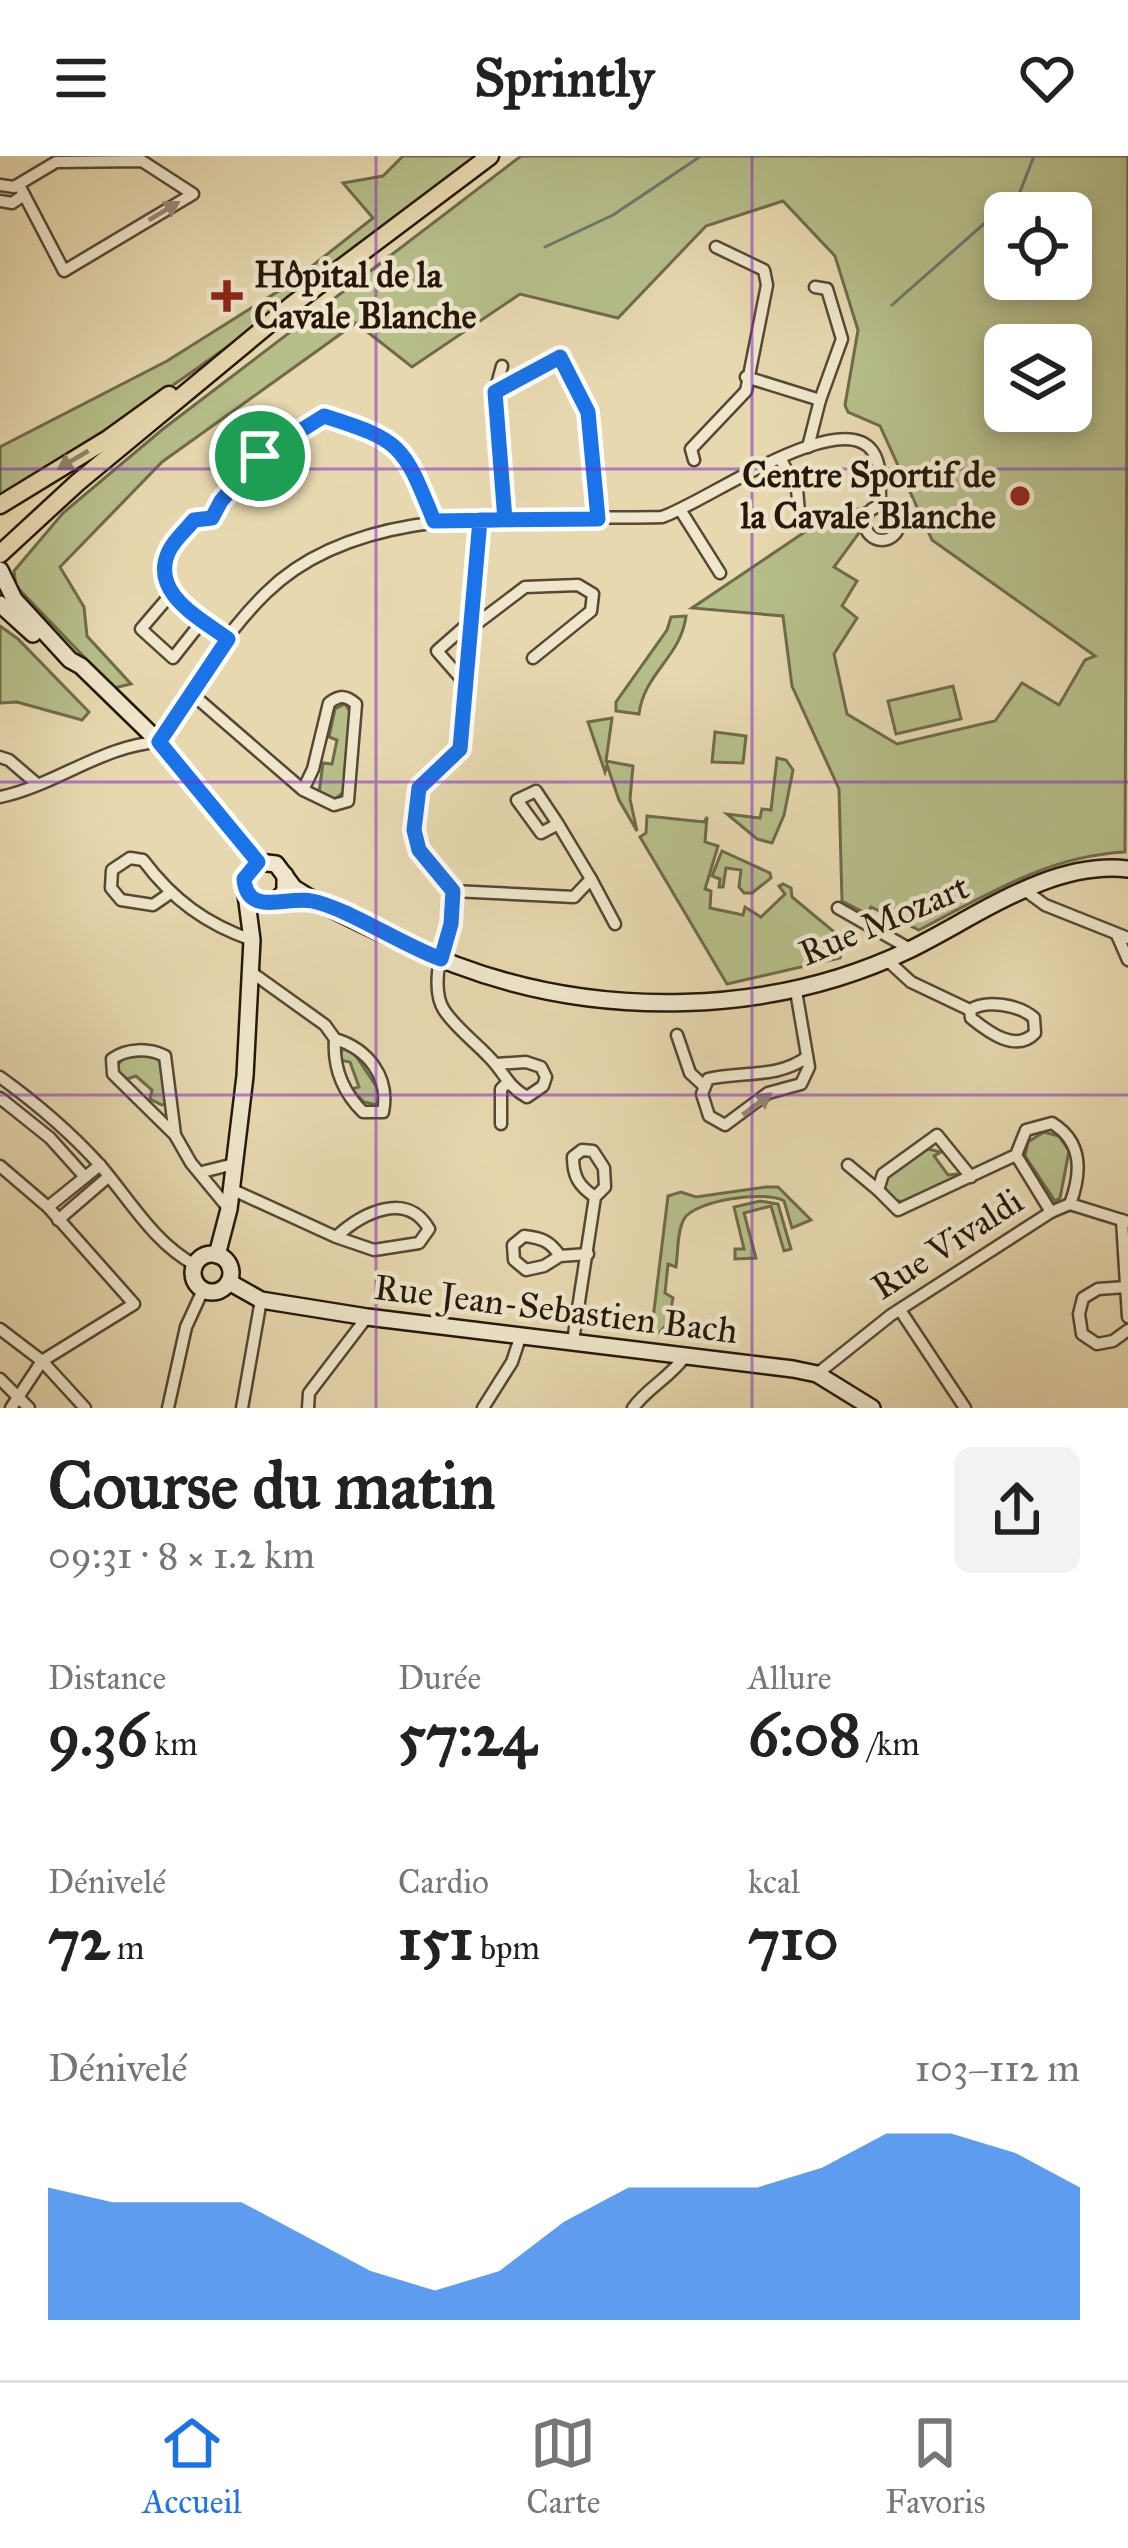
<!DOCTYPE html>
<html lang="fr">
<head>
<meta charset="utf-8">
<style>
	:root { --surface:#fff; --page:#f2f2f2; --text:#222; --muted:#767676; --line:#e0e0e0; --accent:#1a73e8 }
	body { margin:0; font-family:"IM FELL Great Primer",serif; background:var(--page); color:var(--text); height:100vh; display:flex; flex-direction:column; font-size:45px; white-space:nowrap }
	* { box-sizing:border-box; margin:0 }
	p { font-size:39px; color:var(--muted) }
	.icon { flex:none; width:66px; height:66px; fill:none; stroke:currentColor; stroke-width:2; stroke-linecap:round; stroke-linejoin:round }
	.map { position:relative; height:1252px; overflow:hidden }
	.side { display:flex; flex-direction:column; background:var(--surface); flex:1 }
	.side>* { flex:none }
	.tools { position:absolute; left:984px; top:36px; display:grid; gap:24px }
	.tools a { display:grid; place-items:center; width:108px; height:108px; border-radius:18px; background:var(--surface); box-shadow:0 6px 18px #0003; font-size:60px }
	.pin { position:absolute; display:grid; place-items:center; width:102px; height:102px; color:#fff; margin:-51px; border:6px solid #fff; border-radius:50%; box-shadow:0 3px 12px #0007 }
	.round { display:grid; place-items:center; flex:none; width:126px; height:126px; border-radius:18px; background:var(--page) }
	.overview { display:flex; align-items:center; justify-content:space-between; height:204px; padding:0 48px }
	h1 { font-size:66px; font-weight:700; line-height:90px }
	.stats { display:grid; grid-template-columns:repeat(3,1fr); gap:18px; height:204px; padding:12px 48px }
	.stats div { display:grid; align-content:center }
	.stats b { font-size:60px; font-weight:700 }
	.stats small { font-size:33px; font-weight:400 }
	.stats p { font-size:33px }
	.chart { height:336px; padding:24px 48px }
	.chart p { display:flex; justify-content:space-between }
	.chart svg { width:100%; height:216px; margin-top:12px; fill:var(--accent); opacity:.7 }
	header { display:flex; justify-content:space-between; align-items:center; height:156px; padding:0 48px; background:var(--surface); font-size:54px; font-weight:700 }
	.tab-bar { display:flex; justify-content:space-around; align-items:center; height:168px; border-top:3px solid var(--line); background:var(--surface); font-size:33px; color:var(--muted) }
	.tab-bar a { display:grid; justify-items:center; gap:6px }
	.tab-bar .current { color:var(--accent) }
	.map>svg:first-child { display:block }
	.green { fill:#b6be8a; stroke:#6e6b4a; stroke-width:3; fill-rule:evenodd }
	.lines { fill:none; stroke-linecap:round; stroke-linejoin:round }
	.stream { stroke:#69796c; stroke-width:3 }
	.street-casing { stroke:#564834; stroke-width:15 }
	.secondary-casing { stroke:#25180b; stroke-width:20 }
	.primary-casing { stroke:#25180b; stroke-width:21 }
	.street { stroke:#efe6cb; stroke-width:10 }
	.secondary { stroke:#efe6cb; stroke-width:15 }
	.primary { stroke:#e7d8af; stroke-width:16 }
	.oneway { fill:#948975 }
	.oneway2 { fill:#908265 }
	.route-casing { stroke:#fff; stroke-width:24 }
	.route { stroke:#1a73e8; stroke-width:15 }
	.grid { fill:none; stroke:#7b2cbf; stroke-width:3; stroke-opacity:0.55 }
	.poi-dot { fill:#8f2418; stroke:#efe6cb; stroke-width:4.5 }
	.labels { text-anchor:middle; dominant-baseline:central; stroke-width:9; stroke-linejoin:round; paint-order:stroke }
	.poi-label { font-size:36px; font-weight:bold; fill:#25180b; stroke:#efe6cb; text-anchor:start }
	.street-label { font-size:36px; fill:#25180b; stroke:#efe6cb }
</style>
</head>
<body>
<header><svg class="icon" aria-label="menu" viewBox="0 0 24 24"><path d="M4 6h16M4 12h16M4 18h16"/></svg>Sprintly<svg class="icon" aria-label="heart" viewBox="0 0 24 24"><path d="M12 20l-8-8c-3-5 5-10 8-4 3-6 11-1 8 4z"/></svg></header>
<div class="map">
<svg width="1128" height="1252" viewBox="0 0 1128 1252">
	<rect width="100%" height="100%" fill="#e7d8af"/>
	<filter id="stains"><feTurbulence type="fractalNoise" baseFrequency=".00167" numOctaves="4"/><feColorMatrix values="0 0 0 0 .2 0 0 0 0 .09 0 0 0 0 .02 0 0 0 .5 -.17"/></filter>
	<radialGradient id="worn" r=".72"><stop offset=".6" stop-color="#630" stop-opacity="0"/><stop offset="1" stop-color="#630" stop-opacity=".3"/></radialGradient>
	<g class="green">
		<path d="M403 0H477C325 123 166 240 0 343V291L167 205 288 129 373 62 343 27 383 20Z"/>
		<path d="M521 0H1128L1125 696C1047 700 987 739 919 774L871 751 867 758 842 745 839 633 792 530 783 460 692 452 830 359 863 352 859 377 834 411 857 425 842 450 857 462 834 498 847 558 897 588 995 565 1022 527 1059 549 1085 504 1095 500 932 384 880 270 848 256 845 249 858 174 835 100 783 45 706 70 618 162 520 138 412 211 356 167 162 306 60 411 84 451 87 480 131 528 114 532 16 430 14 415 63 357 163 273ZM1005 57H1071V123H1005ZM1005 189H1071V255H1005Z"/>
		<path d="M686 460C681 501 644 517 639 558L616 555V546L667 474 671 461Z"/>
		<polygon points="0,470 18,483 89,556 82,564 17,546 0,547"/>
		<polygon points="953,530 961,563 896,578 888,545"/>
		<polygon points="345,548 351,557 345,635 334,644 319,637 323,607 332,608 337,584 329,581 335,553"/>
		<polygon points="612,562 606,605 633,610 630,643 637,675 619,644 607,609 605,616 588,566"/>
		<polygon points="715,576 746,580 743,607 712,606"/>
		<polygon points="777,602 786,604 793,614 784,659 772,687 757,683 727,658 760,662 762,653 771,654"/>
		<polygon points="647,660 704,666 707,661 705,686 718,690 705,733 711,735 710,752 743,759 745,751 761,761 785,738 779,730 783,728 791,732 792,741 844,784 840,802 727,828 640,681 646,677"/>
		<polygon points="722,695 770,717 771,722 752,737 744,737 739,731 741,714 726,712 723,731 719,731 720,723 712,720"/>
		<polygon points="350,891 380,936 377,949 364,946 351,933 359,931 350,906 339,904 342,893"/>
		<polygon points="152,899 162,907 166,947 162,949 150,943 152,934 136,920 127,923 117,916 117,909 124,902"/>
		<polygon points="1044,976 1059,980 1069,995 1060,1042 1055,1045 1025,1000 1028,986"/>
		<polygon points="928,993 941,996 934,1000 948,1019 957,1018 956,1022 906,1046 892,1044 884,1030 886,1022"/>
		<path d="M766 1031H778L811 1064 792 1072 784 1045C767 1034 695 1044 684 1063 677 1075 678 1097 676 1111L668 1108 665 1137 673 1142C670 1157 669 1177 651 1179L668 1040 681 1036 696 1041Z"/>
		<polygon points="760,1045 778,1048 791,1093 784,1095 771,1050 744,1057 756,1102 735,1103 735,1093 744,1093 734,1051"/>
	</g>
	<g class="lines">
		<g class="stream">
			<polyline points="545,91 613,59 701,0"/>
			<polyline points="892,149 1020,36 1034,0"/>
		</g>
		<defs>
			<g id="street">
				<polyline points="0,29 14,31 56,6 142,5 193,38 64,115 19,29"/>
				<polyline points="0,45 12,47 24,39"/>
				<polyline points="815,131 827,133 842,183 820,244"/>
				<polyline points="746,221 820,244 808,291"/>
				<polyline points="495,236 502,210"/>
				<polyline points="780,302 797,333 799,356"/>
				<polyline points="694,304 691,293 746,235 767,129 764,114 716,91"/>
				<circle cx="882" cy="367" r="17"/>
				<polyline points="681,355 720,417"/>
				<polyline points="505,364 495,236 560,201 588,256 598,363"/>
				<path d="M480 365 460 593 419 632C413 690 415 693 453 735 451 767 426 827 444 854 455 871 475 886 489 901 504 916 508 931 527 941L543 930 546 921 541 911 526 906 496 908"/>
				<polyline points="171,438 141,473 173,502 203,464"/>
				<polyline points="471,472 525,431 578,429 593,438 591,455 533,502"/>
				<path d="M228 483C200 462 149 437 169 395 174 384 186 374 194 364L212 362C238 314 278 288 324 260 403 285 403 289 434 365"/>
				<polyline points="465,527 437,495 470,466"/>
				<path d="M191 537 303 634 334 649 348 645 356 548C346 539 340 539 329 547L313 613 303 634"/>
				<polyline points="0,601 9,604 37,628"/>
				<path d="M0 641C54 630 103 589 159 586 190 535 223 479 266 437 363 341 536 365 662 361 703 348 842 248 873 296 883 311 879 333 880 351"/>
				<polyline points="591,723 615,768"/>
				<polyline points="453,735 574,741 591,723 558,668 541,677 517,644 536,635 558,668"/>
				<polyline points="1026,735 1045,749 1128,782"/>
				<path d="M169 738 153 749 121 744 111 732 112 714 130 702 143 704C173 744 206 768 252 784"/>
				<polyline points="838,752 910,793"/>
				<polyline points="1117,779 1128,804"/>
				<path d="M887 804 911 826 970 854 971 862C988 876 1016 897 1035 877L1034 862C1020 849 986 843 970 854"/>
				<path d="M251 816 325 869 335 883C333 911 343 936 363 956H383C390 921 368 893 335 883"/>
				<path d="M796 835 809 911 801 928 768 937 725 969 709 960 702 938 708 923C742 915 777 923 807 901"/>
				<polyline points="677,879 690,917 703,929"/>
				<path d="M0 921C36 947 69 975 99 1008 130 1044 153 1086 195 1109"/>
				<polyline points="0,942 50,982 85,1021"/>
				<polyline points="501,968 501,933 507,927"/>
				<path d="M175 979 113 918 112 903C127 892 149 892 165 900L175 979 191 1007 229 1053"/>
				<polyline points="1016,999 1051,1056"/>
				<polyline points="848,1009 878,1034"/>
				<polyline points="0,1010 48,1051 100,1009"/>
				<polyline points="202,1016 234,1008"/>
				<path d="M971 1021 937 979 883 1018 878 1034 898 1054 1016 999 1026 974 1052 967C1083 986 1082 1016 1070 1048"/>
				<path d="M231 1033 336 1081 374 1094 419 1087 429 1073C407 1034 362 1057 336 1081"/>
				<polyline points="58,1064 108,1021"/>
				<polyline points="1122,1064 1128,1161"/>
				<path d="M560 1100C550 1085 542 1082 524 1080L513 1089 514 1104 526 1114 544 1110 560 1100 588 1098"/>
				<polyline points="1126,1131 1098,1133 1083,1142 1079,1158 1082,1178 1097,1188 1113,1185 1128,1174"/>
				<polyline points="900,1154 965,1252"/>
				<polyline points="0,1173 42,1205 85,1252"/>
				<path d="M573 1185 595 1041C579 1030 573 1021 573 1001L582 994 593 995 604 1012 605 1031 595 1041"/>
				<polyline points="817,1218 891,1159 1051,1056 1070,1048 1128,1066"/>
				<polyline points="0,1223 29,1252"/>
				<polyline points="11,1252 42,1205 134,1148 48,1051"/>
				<polyline points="168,1252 186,1171 203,1134"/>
				<polyline points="242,1252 261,1144"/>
				<polyline points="308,1252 309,1237 367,1161"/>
				<polyline points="483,1252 512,1206 521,1179"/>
				<path d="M633 1252C648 1231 669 1223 687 1198"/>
			</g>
			<g id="secondary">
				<polyline points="0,414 14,443 70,504 81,510 159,586 258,706"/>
				<polyline points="0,448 33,478"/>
				<polyline points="246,737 257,746 275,746 285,735 285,719"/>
				<circle cx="212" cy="1117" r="19"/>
				<path d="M217 1099 229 1053 245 920 252 784 244 723 258 706 276 708 294 732 315 745C362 768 408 791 456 809 599 863 771 860 909 794 975 762 1050 704 1128 713"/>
				<polyline points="229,1126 261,1144 367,1161 793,1213 817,1218 872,1252"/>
			</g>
			<g id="primary">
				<polyline points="0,349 108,283 169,239"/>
				<polyline points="0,398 77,327 292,149 490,0"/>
			</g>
		</defs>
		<use href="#street" class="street-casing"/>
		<use href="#secondary" class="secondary-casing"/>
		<use href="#primary" class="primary-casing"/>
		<use href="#street" class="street"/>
		<use href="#secondary" class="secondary"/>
		<use href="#primary" class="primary"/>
	</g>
	<defs><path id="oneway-solid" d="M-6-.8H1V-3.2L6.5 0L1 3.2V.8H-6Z" transform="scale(3)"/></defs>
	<g class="oneway">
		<use href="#oneway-solid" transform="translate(164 55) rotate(-31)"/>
		<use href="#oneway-solid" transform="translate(757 948) rotate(-37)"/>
	</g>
	<use class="oneway2" href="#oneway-solid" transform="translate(73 304) rotate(149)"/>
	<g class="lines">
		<defs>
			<path id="route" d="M260 300 221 345 212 362 194 364C186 374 174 384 169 395 149 437 200 462 228 483L159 586 258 706 244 723C247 761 286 740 312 745 347 752 402 789 441 803L451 768 453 735 419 694 414 674 419 632 460 593 480 364 598 363 588 256 560 201 495 236 505 364 434 365C403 289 403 285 324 260L260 300"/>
		</defs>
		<use href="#route" class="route-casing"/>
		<use href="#route" class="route"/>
	</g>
	<path class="grid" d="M376 0V1252M752 0V1252M0 313H1128M0 626H1128M0 939H1128"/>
	<g class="poi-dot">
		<path d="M221 122h12v12h12v12h-12v12h-12v-12h-12v-12h12z"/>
		<circle cx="1020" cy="340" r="12"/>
	</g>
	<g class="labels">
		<g class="poi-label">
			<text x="254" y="119">Hôpital de la<tspan x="254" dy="41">Cavale Blanche</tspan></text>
			<text x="996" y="319" text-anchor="end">Centre Sportif de<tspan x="996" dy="41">la Cavale Blanche</tspan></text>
		</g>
		<g class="street-label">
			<text transform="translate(884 764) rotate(-23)">Rue Mozart</text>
			<text transform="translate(947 1088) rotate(-33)">Rue Vivaldi</text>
			<text transform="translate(556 1153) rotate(7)">Rue Jean-Sebastien Bach</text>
		</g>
	</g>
	<rect width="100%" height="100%" filter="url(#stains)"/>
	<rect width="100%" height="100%" fill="url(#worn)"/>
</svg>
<div class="tools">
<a><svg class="icon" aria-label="locate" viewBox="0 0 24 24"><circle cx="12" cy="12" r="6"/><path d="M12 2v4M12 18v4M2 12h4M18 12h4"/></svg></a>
<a><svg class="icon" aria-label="layers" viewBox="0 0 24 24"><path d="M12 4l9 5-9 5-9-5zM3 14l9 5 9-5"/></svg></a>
</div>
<div class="pin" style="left:260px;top:300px;background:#1e9e55"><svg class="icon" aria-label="arrive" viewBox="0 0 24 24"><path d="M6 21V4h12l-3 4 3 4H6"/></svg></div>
</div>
<section class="side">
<div class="overview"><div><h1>Course du matin</h1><p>09:31 · 8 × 1.2 km</p></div><a class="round"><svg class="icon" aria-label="share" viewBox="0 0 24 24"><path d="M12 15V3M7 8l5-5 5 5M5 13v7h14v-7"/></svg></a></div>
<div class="stats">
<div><p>Distance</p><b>9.36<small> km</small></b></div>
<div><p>Durée</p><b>57:24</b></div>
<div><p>Allure</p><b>6:08<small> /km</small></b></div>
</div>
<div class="stats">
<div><p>Dénivelé</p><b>72<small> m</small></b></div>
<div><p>Cardio</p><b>151<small> bpm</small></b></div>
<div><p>kcal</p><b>710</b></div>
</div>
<div class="chart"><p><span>Dénivelé</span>103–112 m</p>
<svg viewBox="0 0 160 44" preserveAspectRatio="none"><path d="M0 44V17L10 20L20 20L30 20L40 27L50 34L60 38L70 34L80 24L90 17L100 17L110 17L120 13L130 6L140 6L150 10L160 17V44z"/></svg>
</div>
</section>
<nav class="tab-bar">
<a class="current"><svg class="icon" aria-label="home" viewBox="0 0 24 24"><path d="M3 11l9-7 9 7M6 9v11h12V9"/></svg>Accueil</a>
<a><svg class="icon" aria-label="map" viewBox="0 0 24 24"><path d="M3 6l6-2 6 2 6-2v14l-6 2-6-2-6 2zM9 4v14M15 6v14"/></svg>Carte</a>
<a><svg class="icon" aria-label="saved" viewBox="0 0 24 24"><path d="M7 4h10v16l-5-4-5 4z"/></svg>Favoris</a>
</nav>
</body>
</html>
